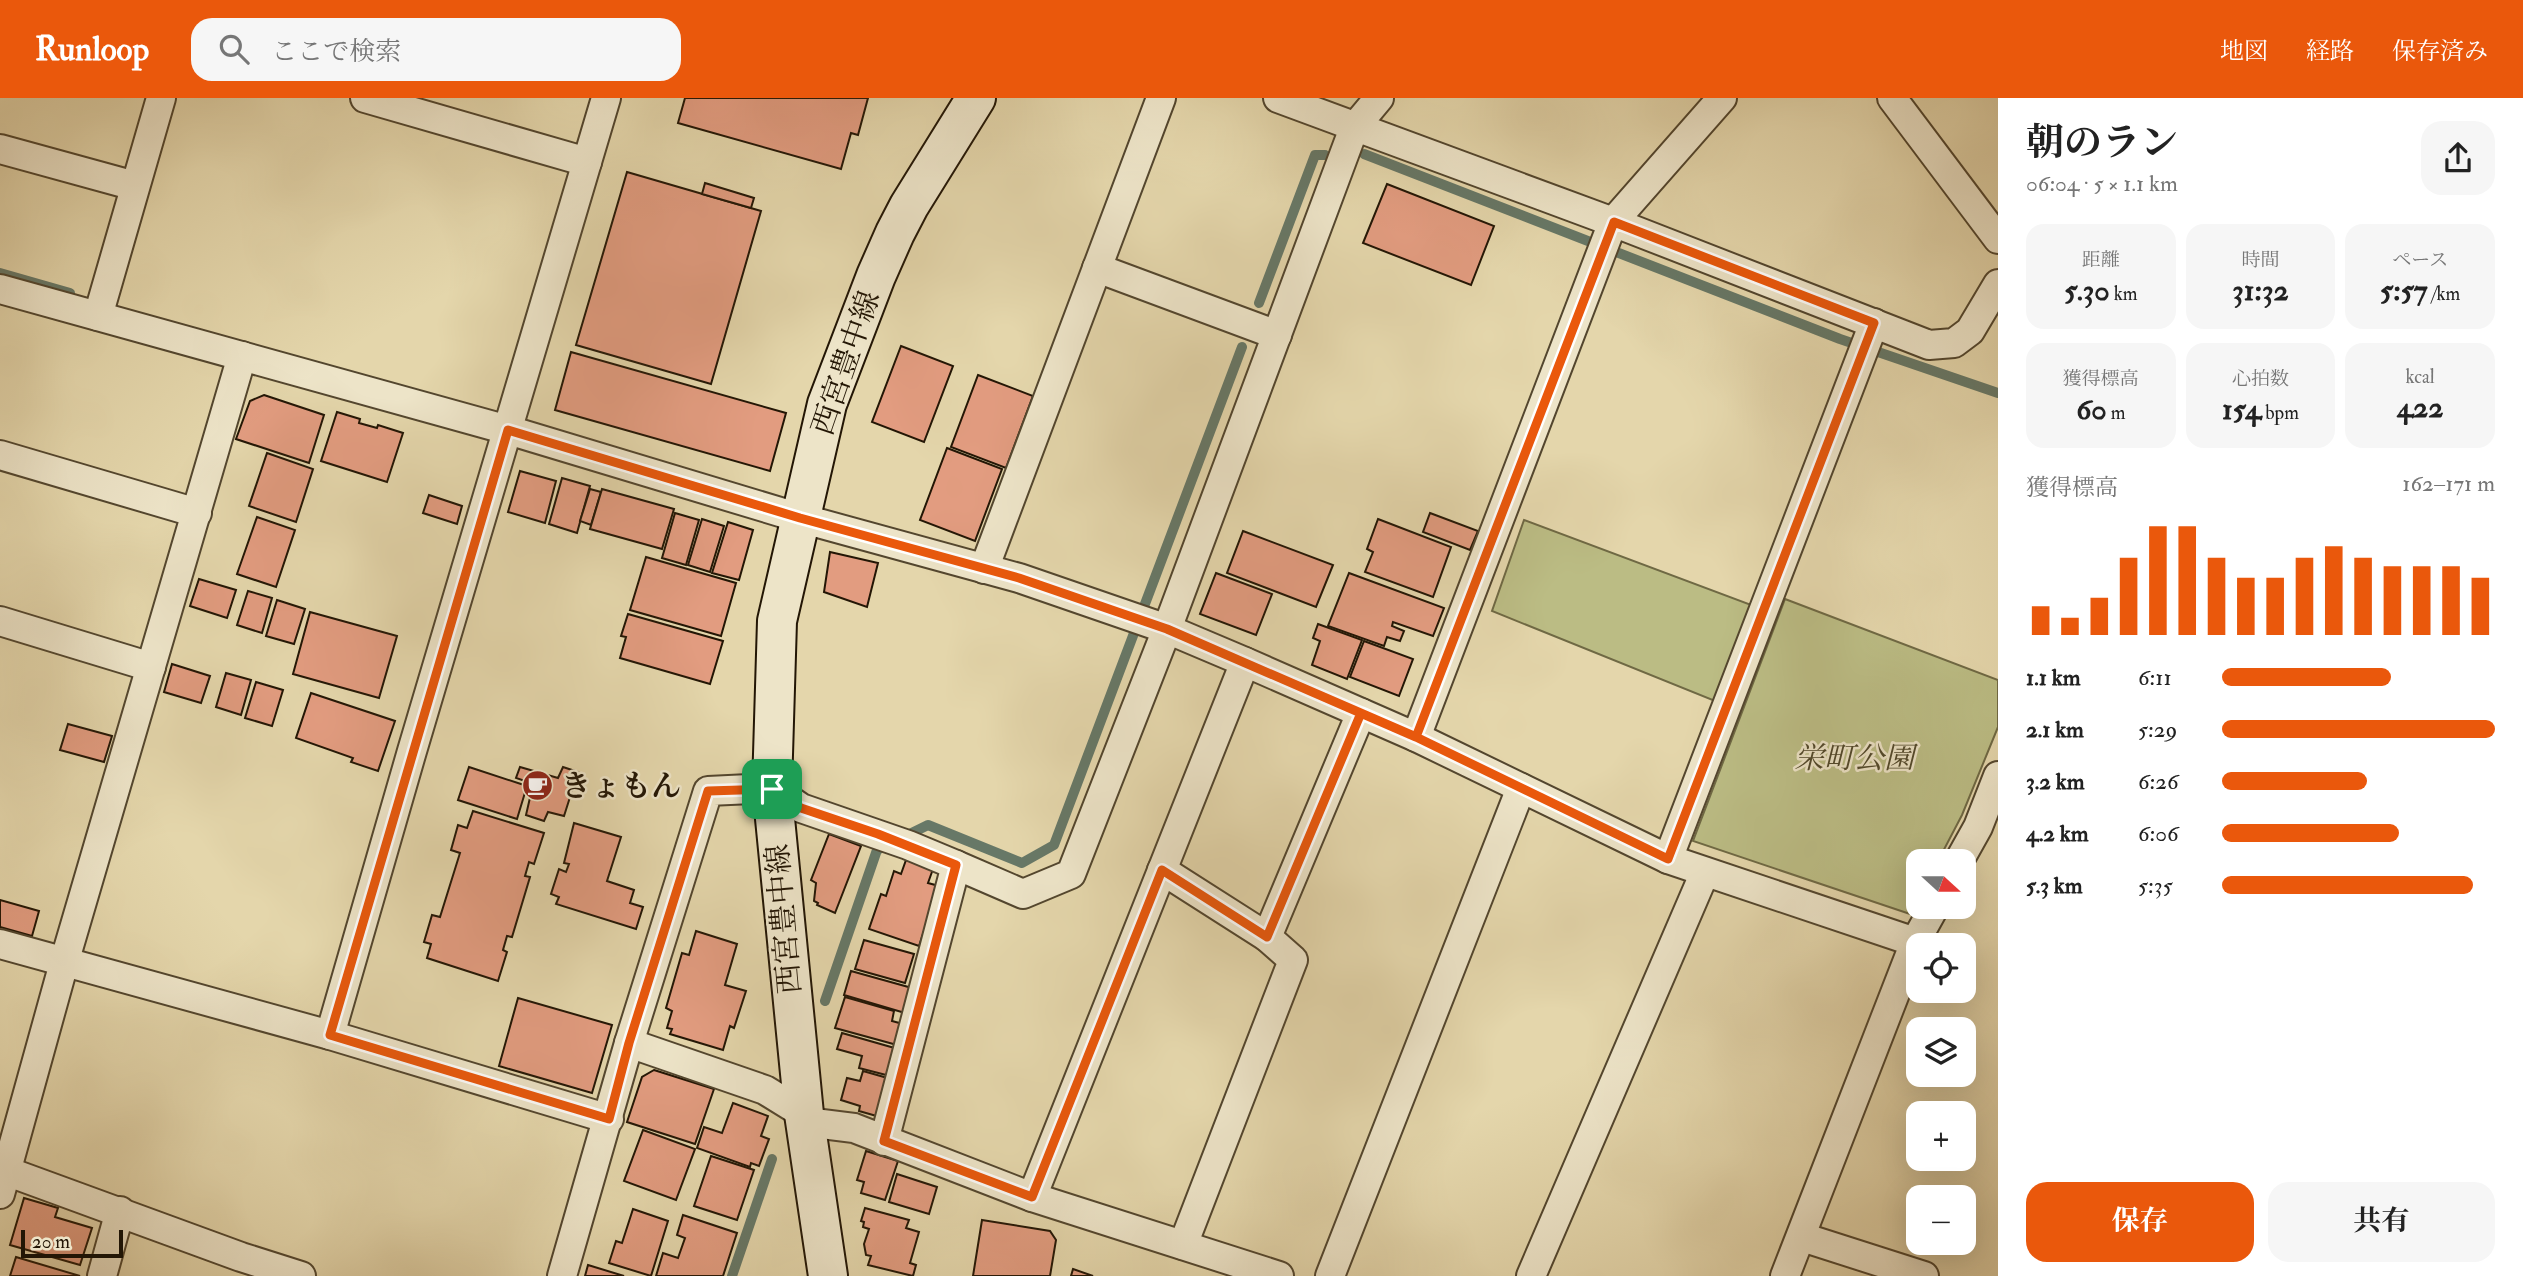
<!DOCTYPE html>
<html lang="ja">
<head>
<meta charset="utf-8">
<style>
	:root { --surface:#fff; --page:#f6f6f6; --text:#222; --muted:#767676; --accent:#ea580c }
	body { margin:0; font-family:"IM FELL Double Pica","Noto Serif JP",serif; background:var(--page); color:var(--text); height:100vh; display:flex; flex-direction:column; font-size:26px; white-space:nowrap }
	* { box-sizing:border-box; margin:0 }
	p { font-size:23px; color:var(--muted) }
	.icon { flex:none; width:38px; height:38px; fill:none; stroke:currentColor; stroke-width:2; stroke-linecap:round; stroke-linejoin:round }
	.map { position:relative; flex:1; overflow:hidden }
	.drawer { display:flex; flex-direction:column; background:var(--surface); width:525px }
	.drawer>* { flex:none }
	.needle { width:46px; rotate:111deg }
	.controls { position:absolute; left:1906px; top:751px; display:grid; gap:14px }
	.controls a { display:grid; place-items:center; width:70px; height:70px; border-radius:14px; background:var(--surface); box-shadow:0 7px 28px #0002; font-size:35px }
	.scale { position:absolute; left:21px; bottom:18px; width:102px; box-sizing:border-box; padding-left:7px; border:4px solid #231605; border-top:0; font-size:19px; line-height:24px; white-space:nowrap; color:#231605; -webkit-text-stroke:5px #ede4c8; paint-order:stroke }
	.pin { position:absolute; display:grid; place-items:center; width:60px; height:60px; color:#fff; margin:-30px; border-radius:14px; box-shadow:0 4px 10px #0006 }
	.round { display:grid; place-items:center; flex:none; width:74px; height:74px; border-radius:21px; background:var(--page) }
	.summary { display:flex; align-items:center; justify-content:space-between; height:119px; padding:0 28px }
	h1 { font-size:38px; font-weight:700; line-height:52px }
	.metrics { display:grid; grid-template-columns:repeat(3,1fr); gap:10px; height:119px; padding:7px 28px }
	.metrics div { display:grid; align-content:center; border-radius:18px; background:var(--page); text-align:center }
	.metrics b { font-size:30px; font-weight:700 }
	.metrics small { font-size:19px; font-weight:400 }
	.metrics p { font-size:19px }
	.chart { height:196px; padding:14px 28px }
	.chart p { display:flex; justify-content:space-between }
	.chart svg { width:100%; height:126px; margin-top:7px; stroke:var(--accent); stroke-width:6 }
	.primary-button { display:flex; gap:14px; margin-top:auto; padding:14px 28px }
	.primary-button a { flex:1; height:80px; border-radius:21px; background:var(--accent); color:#fff; font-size:28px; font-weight:700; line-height:80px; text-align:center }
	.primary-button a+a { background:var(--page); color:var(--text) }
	ul { padding:0 28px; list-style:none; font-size:23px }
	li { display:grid; grid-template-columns:112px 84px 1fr; align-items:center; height:52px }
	li i { height:18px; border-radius:9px; background:var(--accent) }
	header { display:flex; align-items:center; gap:42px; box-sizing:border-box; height:98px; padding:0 35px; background:var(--accent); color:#fff }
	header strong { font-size:33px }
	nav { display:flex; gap:38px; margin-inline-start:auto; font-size:24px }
	.search { width:490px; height:63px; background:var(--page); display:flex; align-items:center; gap:18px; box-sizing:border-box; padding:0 24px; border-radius:21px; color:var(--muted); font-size:26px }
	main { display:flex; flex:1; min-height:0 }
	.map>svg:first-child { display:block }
	.green { fill:#bbbc84; stroke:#6f6944; stroke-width:2 }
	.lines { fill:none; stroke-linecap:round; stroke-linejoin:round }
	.stream { stroke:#677867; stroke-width:10 }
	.building { fill:#e29c80; stroke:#231605; stroke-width:2 }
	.minor-casing { stroke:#53462e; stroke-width:32 }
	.secondary-casing { stroke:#231605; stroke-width:42 }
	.minor { stroke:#ede4c8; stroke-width:28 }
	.secondary { stroke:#ede4c8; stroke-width:38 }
	.route-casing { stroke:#fff; stroke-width:14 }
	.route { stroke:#ea580c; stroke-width:9 }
	.labels { text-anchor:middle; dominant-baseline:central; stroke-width:5; stroke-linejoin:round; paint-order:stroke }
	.street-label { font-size:30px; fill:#231605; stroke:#ede4c8 }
	.park-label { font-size:30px; font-style:italic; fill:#51482b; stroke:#ede4c8 }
	.poi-label { font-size:30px; font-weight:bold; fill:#231605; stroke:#ede4c8; text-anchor:start }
</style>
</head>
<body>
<header>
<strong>Runloop</strong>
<div class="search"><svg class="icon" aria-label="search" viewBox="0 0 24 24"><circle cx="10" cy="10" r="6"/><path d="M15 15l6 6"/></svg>ここで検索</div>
<nav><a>地図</a><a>経路</a><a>保存済み</a></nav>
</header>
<main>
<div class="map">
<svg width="1998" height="1178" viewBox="0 0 1998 1178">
	<rect width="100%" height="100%" fill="#e4d6ab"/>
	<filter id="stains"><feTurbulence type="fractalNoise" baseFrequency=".00286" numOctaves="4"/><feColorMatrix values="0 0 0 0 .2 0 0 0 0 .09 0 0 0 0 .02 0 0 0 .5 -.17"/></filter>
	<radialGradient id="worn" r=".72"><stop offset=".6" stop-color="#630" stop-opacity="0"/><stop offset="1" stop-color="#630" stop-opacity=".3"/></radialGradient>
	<g class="green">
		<polygon points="1524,422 1754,508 1715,603 1492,513"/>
		<polygon points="1785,501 1998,582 1998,629 1962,717 1938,763 1918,763 1918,800 1910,816 1693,743"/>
	</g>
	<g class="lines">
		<g class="stream">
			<polyline points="1364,56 1840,241 1998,295"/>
			<polyline points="0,175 70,195"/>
			<polyline points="1259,205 1315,57 1325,57"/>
			<polyline points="825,903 877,752 928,727 1022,765 1054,747 1242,249"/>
			<polyline points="732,1178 772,1061"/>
		</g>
	</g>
	<g class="building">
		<polygon points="685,0 868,0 858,37 851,35 841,71 678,25"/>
		<polygon points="627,74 761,113 711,286 576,247"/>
		<polygon points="705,85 754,100 751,110 702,96"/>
		<polygon points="1387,86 1494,128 1471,187 1363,145"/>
		<polygon points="901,248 953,268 924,344 872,324"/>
		<polygon points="571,254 786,315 770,373 555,312"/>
		<polygon points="978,277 1033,298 1006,370 951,349"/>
		<polygon points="264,297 324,317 309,365 236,341 250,303"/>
		<polygon points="337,314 360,321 359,325 377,330 378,327 403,335 387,384 321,363"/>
		<polygon points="947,350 1002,371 975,443 920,422"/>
		<polygon points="267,355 313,371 296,424 249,408"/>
		<polygon points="520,373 556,383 545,425 508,414"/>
		<polygon points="562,380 590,388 577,435 549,426"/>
		<polygon points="590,391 601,394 591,427 580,423"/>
		<polygon points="602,391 674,411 662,451 590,431"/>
		<polygon points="429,397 462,408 457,426 423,415"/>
		<polygon points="675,415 699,422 686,467 662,460"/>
		<polygon points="1430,415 1478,433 1470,452 1423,434"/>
		<polygon points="257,419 295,432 276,489 237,476"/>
		<polygon points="702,421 724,428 710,474 688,467"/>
		<polygon points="1378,421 1451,449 1433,499 1365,474 1373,454 1367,451"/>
		<polygon points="728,424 753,432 739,482 712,475"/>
		<polygon points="1243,433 1333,467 1316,509 1227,475"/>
		<polygon points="830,454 878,465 867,509 824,494"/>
		<polygon points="646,459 736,485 721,538 630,512"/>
		<polygon points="1216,475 1272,496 1256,537 1200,516"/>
		<polygon points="1349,475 1444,510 1433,538 1393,524 1392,528 1404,533 1400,543 1387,539 1384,548 1328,528"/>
		<polygon points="199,481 236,492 227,520 190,508"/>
		<polygon points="248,493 272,500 262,535 237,527"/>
		<polygon points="277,502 305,511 294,546 266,538"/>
		<polygon points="310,514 397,538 379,600 293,576"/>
		<polygon points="628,516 723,543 710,586 620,560 626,539 621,538"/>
		<polygon points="1318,526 1362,542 1347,581 1312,567 1320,543 1313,540"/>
		<polygon points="1364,543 1413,561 1399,598 1350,579"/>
		<polygon points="172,566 210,578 201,605 164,594"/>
		<polygon points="226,575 251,582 241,617 216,609"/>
		<polygon points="256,584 283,592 272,628 245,620"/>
		<polygon points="311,595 395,623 378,673 351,664 353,660 296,640"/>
		<polygon points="68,626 112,638 104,664 60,652"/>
		<polygon points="469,669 527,688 517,721 458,702"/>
		<polygon points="520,669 558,680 563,669 578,674 564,718 548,714 544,723 526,717 532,691 531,685 516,680"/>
		<polygon points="473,713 544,735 534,766 529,764 525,778 530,779 512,839 507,838 503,852 507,854 498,883 427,860 431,846 424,844 432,817 440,819 460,755 451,752 458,727 467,730"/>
		<polygon points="574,725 621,739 607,783 634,792 630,805 643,809 636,831 556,806 559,799 551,796 559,771 566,774 569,766 564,765"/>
		<polygon points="829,736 861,748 835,815 817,807 818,805 814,803 816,785 811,782"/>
		<polygon points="906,762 933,771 928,785 939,788 919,848 869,831 881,796 886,798 894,773 901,776"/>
		<polygon points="0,802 39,813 32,838 0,829"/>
		<polygon points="696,833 737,846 725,887 746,893 734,930 730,928 723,952 670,936 672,931 667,930 672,913 666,910 682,855 689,857"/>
		<polygon points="864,842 914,856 905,885 855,871"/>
		<polygon points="851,873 912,890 905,915 844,897"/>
		<polygon points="845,899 894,913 892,923 903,926 897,947 835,930"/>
		<polygon points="518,900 612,927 592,995 499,968"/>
		<polygon points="842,935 898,951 890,978 859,970 862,958 837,951"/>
		<polygon points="654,972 714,991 695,1046 627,1024 642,979"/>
		<polygon points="863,973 891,981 880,1019 859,1013 860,1008 841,1002 847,980 860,983"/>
		<polygon points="733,1005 768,1018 761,1038 769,1041 759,1068 751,1065 750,1069 697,1050 704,1029 722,1035"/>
		<polygon points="643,1032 695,1051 676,1102 624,1083"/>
		<polygon points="866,1053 898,1063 885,1102 861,1095 864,1084 857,1082"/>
		<polygon points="711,1058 754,1072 737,1122 694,1108"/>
		<polygon points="897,1076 937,1089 929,1116 889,1104"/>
		<polygon points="24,1100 58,1110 55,1119 92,1130 80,1167 10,1147"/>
		<polygon points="865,1110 909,1122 906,1130 919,1134 910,1165 916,1167 913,1178 868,1167 871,1158 866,1157 864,1146 869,1131 863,1129 864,1124 861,1123"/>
		<polygon points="633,1111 668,1123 651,1178 609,1165 616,1143 622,1145"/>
		<polygon points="683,1117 737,1135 723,1178 656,1178 663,1155 678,1160 685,1140 677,1137"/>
		<polygon points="982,1122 1050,1133 1056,1142 1050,1178 973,1178"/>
		<polygon points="16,1159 80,1178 10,1178"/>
		<polygon points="588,1167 624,1178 585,1178"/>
		<polygon points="1073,1171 1093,1178 1071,1178"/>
	</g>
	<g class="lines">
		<defs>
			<g id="minor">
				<polyline points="365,0 587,64"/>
				<polyline points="1278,0 1613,124 1929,247 1954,245 1970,233 1998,186"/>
				<polyline points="1892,0 1998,141"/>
				<polyline points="0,51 135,88"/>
				<polyline points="1097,170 1277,237"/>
				<polyline points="0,191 508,332 800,420 1019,480 1167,531 1245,564 1416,639 1668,761 1915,844"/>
				<polyline points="98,218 161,0"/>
				<polyline points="0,357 197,415"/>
				<polyline points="984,471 1161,0"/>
				<polyline points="0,523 151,569"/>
				<polyline points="1416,639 1613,124 1722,0"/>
				<polyline points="1668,761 1874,225"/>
				<polyline points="1959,763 1978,729 1998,678"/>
				<polyline points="1162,772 1267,839"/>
				<polyline points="0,846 330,937 609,1021"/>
				<polyline points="330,937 412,653 606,0"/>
				<polyline points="629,945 765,992 804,1016"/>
				<polyline points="806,1024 854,1030 1032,1099 1279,1178"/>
				<polyline points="884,1043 956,767 1023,796 1071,776 1167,531 1354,30 1379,0"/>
				<polyline points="6,1073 241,1159 301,1178"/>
				<polyline points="0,1096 64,865 242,258"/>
				<polyline points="1032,1099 1245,564"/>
				<polyline points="1802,1139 1924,1178"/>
				<polyline points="1183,1147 1293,862 1267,839 1361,615"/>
				<polyline points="102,1178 120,1113"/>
				<polyline points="562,1178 629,945 708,693 772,690 801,710 908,747 956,767"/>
				<polyline points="1330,1178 1521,690"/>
				<polyline points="1531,1178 1705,774"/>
				<polyline points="1785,1178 1915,844 1935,808"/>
			</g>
			<polyline id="secondary" points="828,1178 804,1016 772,690 777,523 827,306 876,178 895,135 909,108 976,0"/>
		</defs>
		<use href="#minor" class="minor-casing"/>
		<use href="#secondary" class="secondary-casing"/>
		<use href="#minor" class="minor"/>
		<use href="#secondary" class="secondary"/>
	</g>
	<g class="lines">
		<defs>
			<polyline id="route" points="772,691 708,693 629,945 609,1021 330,937 508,332 800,420 1019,480 1167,531 1416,639 1668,761 1874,225 1614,124 1416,639 1361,615 1267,839 1162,772 1032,1099 884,1043 956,767 878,736 801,710 772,691"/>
		</defs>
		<use href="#route" class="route-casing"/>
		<use href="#route" class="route"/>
	</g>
	<defs>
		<symbol id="cafe-disc" viewBox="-11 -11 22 22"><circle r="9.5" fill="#8f2418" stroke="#ede4c8"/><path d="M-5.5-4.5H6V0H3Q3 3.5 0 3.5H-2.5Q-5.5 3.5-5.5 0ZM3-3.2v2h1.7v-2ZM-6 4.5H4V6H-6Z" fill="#fff"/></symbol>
	</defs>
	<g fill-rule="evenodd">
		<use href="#cafe-disc" x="520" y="670" width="35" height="35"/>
	</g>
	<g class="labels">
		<g class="street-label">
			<text transform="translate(846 265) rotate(-71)">西宮豊中線</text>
			<text transform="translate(784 821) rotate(-95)">西宮豊中線</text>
		</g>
		<g class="park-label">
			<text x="1854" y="660">栄町公園</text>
		</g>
		<g class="poi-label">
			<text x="561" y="688">きょもん</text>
		</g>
	</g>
	<rect width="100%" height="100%" filter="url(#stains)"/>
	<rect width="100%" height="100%" fill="url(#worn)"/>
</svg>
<div class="controls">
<a><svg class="needle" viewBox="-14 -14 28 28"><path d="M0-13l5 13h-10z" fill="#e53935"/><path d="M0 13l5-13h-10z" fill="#767676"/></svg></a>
<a><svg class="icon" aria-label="locate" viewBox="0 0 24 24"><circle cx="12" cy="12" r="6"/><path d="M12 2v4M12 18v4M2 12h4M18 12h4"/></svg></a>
<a><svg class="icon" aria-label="layers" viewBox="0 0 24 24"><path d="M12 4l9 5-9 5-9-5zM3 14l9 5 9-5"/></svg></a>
<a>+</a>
<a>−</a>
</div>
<div class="scale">20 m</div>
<div class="pin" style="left:772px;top:691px;background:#1e9e55"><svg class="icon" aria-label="arrive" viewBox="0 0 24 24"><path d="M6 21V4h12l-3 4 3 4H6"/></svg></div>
</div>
<section class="drawer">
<div class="summary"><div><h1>朝のラン</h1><p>06:04 · 5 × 1.1 km</p></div><a class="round"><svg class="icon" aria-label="share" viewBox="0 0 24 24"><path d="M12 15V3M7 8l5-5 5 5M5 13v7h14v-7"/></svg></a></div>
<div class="metrics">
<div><p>距離</p><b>5.30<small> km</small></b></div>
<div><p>時間</p><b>31:32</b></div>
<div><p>ペース</p><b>5:57<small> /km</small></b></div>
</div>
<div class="metrics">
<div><p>獲得標高</p><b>60<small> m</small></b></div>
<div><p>心拍数</p><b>154<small> bpm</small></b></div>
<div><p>kcal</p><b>422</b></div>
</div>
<div class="chart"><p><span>獲得標高</span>162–171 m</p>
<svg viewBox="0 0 160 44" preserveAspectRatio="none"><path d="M5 44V34M15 44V38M25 44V31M35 44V17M45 44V6M55 44V6M65 44V17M75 44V24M85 44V24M95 44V17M105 44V13M115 44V17M125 44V20M135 44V20M145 44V20M155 44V24"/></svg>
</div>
<ul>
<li><b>1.1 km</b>6:11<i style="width:62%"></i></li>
<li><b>2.1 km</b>5:29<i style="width:100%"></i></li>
<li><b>3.2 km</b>6:26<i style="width:53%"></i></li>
<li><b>4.2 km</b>6:06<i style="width:65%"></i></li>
<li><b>5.3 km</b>5:35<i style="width:92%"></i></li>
</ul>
<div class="primary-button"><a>保存</a><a>共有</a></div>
</section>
</main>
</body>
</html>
